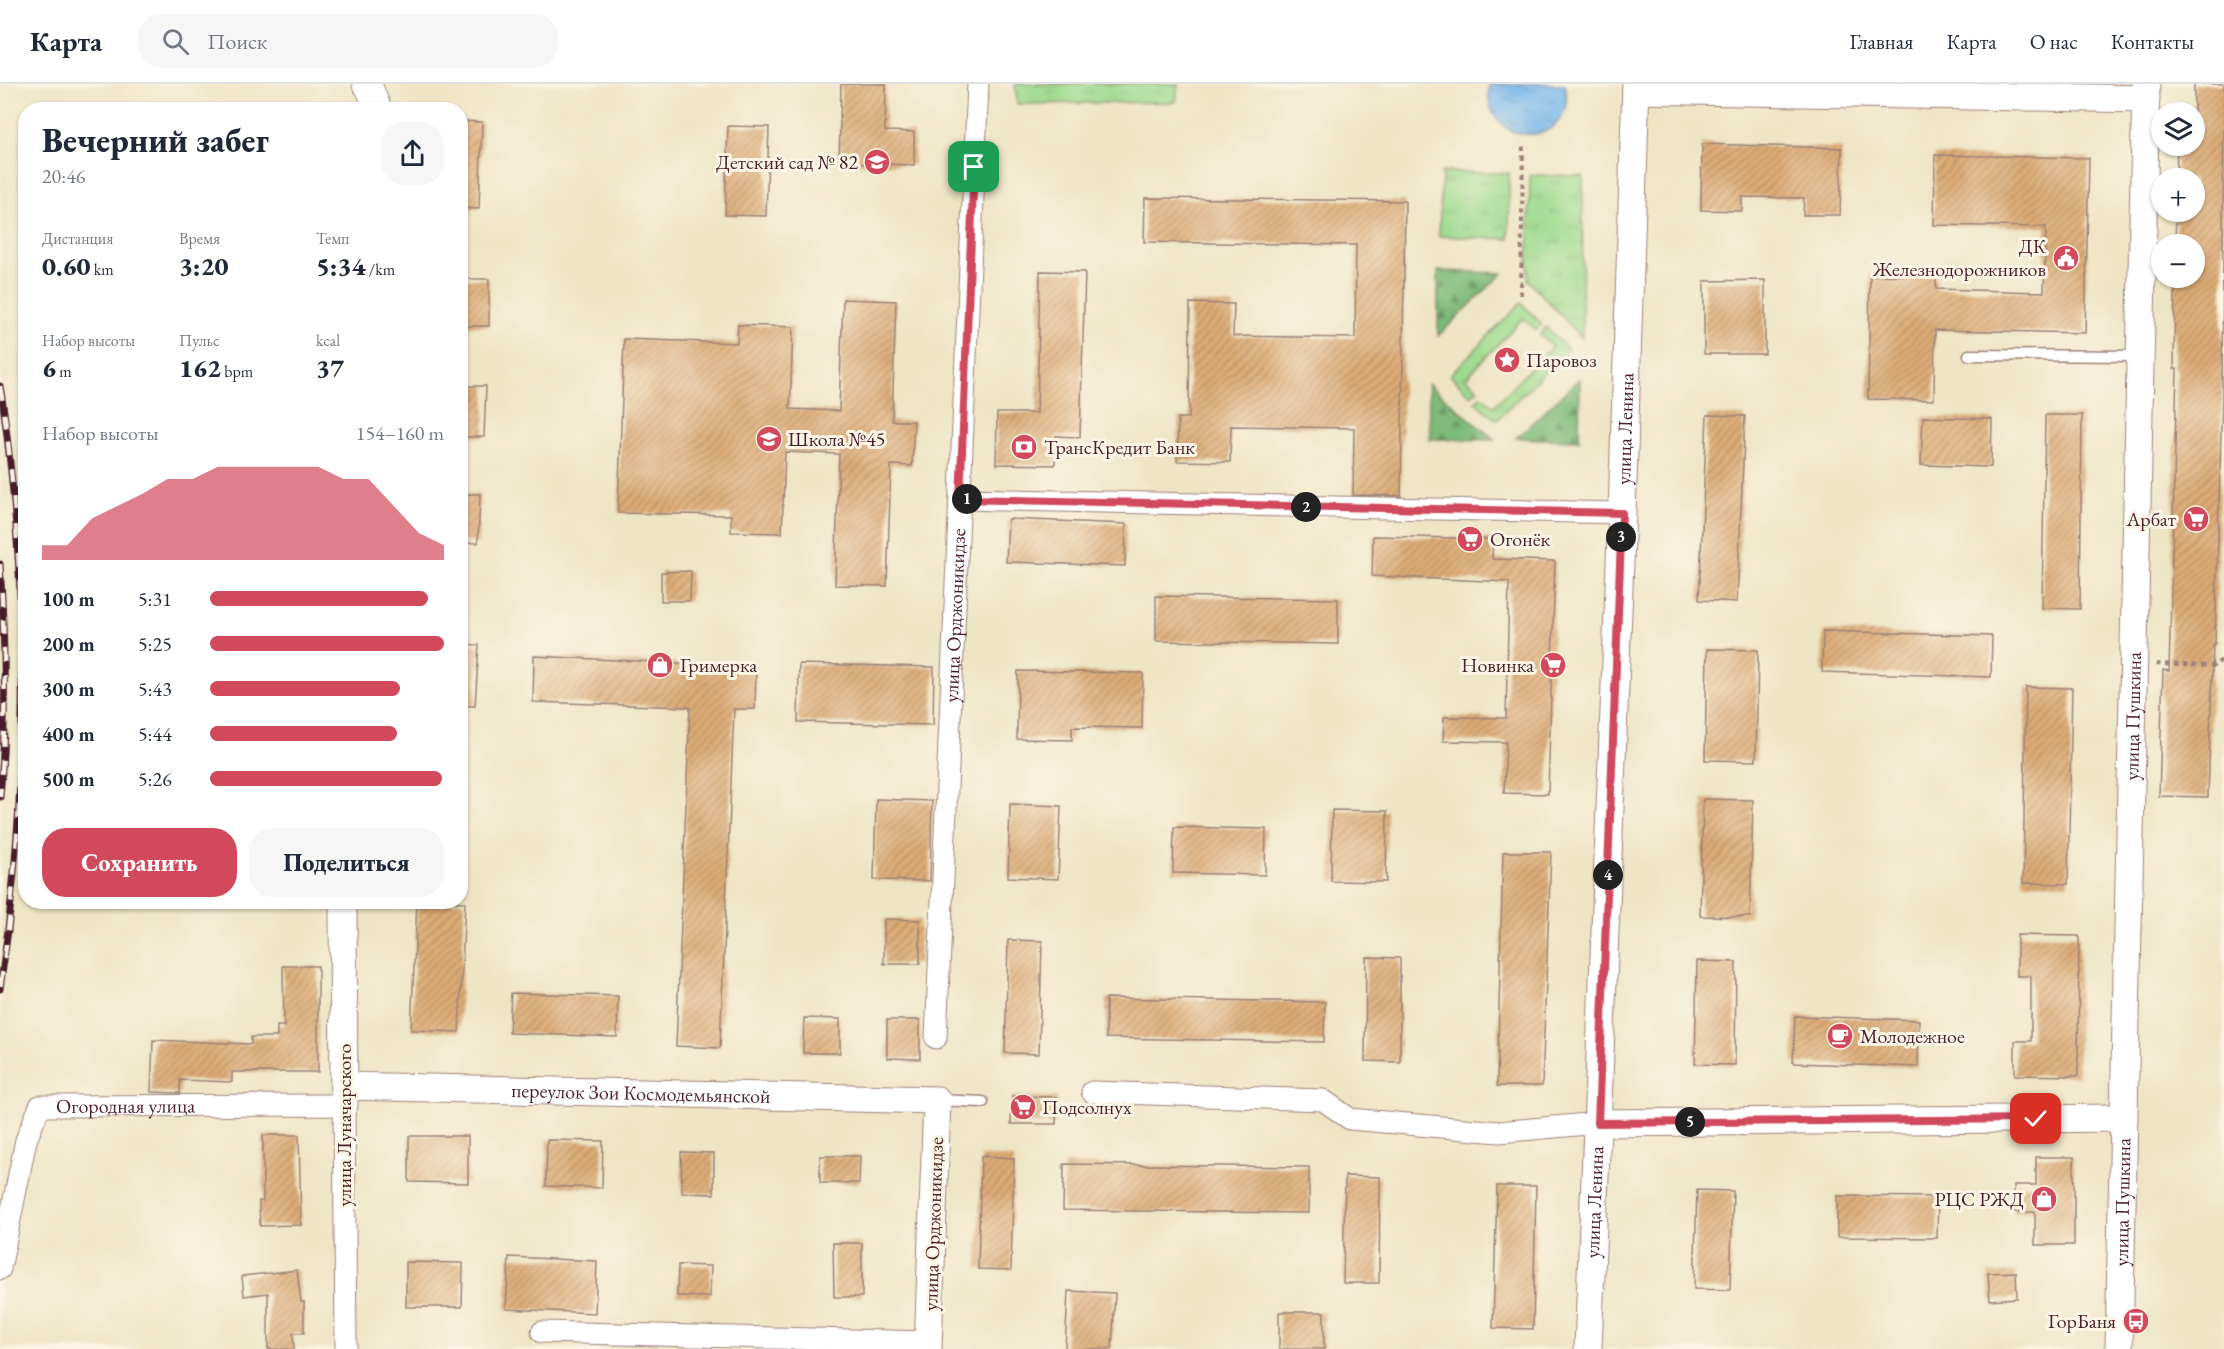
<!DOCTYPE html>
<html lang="ru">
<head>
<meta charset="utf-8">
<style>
	:root { --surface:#fff; --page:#f6f6f7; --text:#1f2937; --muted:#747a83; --line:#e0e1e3; --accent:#d1495b }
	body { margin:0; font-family:"EB Garamond",serif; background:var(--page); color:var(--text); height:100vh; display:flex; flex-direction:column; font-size:22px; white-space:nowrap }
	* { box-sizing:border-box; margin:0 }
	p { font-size:20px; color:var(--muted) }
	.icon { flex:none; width:33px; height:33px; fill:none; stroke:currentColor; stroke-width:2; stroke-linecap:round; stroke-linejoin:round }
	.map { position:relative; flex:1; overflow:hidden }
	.details { position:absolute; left:18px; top:18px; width:450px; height:807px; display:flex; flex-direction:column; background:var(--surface); border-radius:24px; box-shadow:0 2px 4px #0004 }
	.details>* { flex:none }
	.controls { position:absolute; left:2151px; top:18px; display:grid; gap:12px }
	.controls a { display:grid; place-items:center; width:54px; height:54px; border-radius:50%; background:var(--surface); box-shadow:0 2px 4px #0004; font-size:30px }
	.pin { position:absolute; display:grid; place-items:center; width:51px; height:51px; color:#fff; margin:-26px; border-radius:12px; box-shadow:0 3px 9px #0006 }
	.km { position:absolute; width:30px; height:30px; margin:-15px; border-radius:50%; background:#222; color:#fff; font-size:16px; line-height:30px; text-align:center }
	.round { display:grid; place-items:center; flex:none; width:63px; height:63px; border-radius:24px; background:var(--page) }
	.overview { display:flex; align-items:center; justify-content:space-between; height:102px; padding:0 24px }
	h1 { font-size:33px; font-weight:800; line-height:45px }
	.stats { display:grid; grid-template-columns:repeat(3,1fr); gap:9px; height:102px; padding:6px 24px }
	.stats div { display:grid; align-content:center }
	.stats b { font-size:26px; font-weight:800 }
	.stats small { font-size:16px; font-weight:400 }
	.stats p { font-size:16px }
	.chart { height:168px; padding:12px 24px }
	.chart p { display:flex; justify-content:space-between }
	.chart svg { width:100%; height:108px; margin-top:6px; fill:var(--accent); opacity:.7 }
	.primary-button { display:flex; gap:12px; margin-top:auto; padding:12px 24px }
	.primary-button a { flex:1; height:69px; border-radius:24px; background:var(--accent); color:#fff; font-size:24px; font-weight:800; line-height:69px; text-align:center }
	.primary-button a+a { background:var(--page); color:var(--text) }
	ul { padding:0 24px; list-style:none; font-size:20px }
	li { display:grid; grid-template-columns:96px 72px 1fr; align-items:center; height:45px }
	li i { height:15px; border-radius:8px; background:var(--accent) }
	header { display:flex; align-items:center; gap:36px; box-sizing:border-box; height:84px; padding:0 30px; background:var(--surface); border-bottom:2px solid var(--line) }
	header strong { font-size:28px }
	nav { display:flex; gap:33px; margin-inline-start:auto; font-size:21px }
	.search { width:420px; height:54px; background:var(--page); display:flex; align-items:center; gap:15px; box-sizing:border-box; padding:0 21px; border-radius:24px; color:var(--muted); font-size:22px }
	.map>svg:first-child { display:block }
	.grass { fill:url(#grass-tufts); stroke:#747c5c; stroke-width:1.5 }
	.forest { fill:url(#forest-firs); stroke:#646c52; stroke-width:1.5 }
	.water { fill:url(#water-ripples); stroke:#606b8b; stroke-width:1.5 }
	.building { fill:url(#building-hatch) }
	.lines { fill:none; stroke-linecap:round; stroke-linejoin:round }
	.service-casing { stroke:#9c8278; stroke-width:13 }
	.minor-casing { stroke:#9c8278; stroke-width:23 }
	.tertiary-casing { stroke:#9c8278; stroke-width:29 }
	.path { stroke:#9c8278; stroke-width:4; stroke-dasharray:4.5 4.5; stroke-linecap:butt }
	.service { stroke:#fff; stroke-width:10 }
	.minor { stroke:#fff; stroke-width:21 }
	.tertiary { stroke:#fff; stroke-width:27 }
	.rail-casing { stroke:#4a1f2b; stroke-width:7 }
	.rail { stroke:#fcf5e5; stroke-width:4.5; stroke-dasharray:14; stroke-linecap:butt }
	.route-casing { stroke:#fff; stroke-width:12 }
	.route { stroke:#d1495b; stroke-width:8 }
	.labels { text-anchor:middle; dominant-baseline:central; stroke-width:6; stroke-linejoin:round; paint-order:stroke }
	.poi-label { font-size:20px; fill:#4a1f2b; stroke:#fcf5e5; text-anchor:start }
	.street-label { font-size:20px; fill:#4a1f2b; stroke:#fcf5e5 }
</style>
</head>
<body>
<header>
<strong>Карта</strong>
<div class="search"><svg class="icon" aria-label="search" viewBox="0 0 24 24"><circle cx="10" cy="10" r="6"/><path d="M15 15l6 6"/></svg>Поиск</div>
<nav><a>Главная</a><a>Карта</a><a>О нас</a><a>Контакты</a></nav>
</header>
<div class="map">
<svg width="2224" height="1265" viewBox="0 0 2224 1265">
	<defs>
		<pattern id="grass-tufts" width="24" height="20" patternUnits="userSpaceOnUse" patternTransform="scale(1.5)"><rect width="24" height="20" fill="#9dda8e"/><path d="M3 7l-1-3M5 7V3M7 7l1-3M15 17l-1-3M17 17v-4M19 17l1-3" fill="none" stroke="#89bb7b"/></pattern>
		<pattern id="forest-firs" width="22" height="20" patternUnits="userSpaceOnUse" patternTransform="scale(1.5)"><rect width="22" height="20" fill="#7eba79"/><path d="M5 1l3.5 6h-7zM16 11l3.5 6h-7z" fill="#699763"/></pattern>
		<pattern id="water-ripples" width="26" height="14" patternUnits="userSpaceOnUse" patternTransform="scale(1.5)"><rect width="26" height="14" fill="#77b7eb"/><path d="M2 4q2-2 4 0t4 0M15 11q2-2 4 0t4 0" fill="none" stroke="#6494bf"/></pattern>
		<pattern id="building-hatch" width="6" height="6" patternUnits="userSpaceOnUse" patternTransform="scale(1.5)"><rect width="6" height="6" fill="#ddac76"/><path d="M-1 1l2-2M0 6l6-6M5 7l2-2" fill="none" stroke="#b58b61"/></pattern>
	</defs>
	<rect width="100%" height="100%" fill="#fcf5e5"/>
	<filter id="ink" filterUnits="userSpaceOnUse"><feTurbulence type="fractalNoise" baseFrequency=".0167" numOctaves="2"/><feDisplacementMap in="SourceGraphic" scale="12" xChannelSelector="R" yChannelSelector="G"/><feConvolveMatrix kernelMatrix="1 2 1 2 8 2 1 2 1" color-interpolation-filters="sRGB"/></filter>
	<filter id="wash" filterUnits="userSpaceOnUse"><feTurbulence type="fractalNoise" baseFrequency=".008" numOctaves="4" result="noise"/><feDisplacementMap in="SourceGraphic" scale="24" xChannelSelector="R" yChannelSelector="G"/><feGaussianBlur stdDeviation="1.35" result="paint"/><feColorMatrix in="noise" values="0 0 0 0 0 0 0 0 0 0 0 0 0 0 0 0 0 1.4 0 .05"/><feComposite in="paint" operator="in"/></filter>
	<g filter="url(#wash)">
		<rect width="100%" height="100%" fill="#eee5c5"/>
		<g class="grass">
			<polygon points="1015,0 1178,0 1176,18 1017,20"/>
			<polygon points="1442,88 1509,89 1509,155 1439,152"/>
			<polygon points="1530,91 1583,92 1582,254 1528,196"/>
			<polygon points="1521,219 1542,240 1536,246 1523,234 1466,294 1478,305 1471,312 1450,291"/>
			<polygon points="1546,243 1568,265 1497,336 1475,318 1481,312 1494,322 1552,262 1540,251"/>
		</g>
		<g class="forest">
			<polygon points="1438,187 1503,189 1438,252"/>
			<polygon points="1580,294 1579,356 1516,354"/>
			<polygon points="1428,300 1495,356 1430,355"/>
		</g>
		<path class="water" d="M1489 0H1565C1580 66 1480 68 1489 0Z"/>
		<g id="blocks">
			<g class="building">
				<polygon points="841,0 886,0 885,47 914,48 914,81 839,79"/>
				<polygon points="2194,0 2224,0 2222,311 2215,560 2213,560 2208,713 2159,712 2163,586 2169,587 2177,285 2174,285 2175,194 2194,194 2194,160 2175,160 2176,128 2194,128 2194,94 2176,94 2177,62 2194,62"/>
				<polygon points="460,37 482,38 479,125 460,124"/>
				<polygon points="728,42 769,43 766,132 725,131"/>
				<polygon points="1702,60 1842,64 1840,131 1803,131 1804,114 1742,113 1742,127 1701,126"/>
				<polygon points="1935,71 2089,74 2085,249 1935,246 1934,316 1868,315 1870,191 1936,192 1936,205 2044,208 2046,143 1934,141"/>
				<polygon points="1145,114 1405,117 1401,412 1353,411 1354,344 1231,342 1230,378 1177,377 1178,334 1189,334 1190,219 1234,220 1233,252 1355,254 1356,161 1144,158"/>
				<polygon points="1040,187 1085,188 1080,353 1056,352 1055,381 996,380 997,329 1037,329"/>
				<rect x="460" y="195" width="29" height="47"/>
				<polygon points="1765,196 1765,270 1704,270 1704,197"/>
				<polygon points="843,215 896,217 892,337 914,337 912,382 891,381 887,502 835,501 839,370 785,368 782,449 731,448 731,431 618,429 624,255 737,259 738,241 793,243 790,325 839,327"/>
				<polygon points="460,302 486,302 484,353 460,353"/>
				<polygon points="1707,331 1745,332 1737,518 1699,516"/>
				<polygon points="2045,331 2082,331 2080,525 2042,524"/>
				<polygon points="1923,333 1992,335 1991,383 1921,381"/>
				<polygon points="460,410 480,410 478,459 460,458"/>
				<polygon points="1008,435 1126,440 1125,482 1006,478"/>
				<polygon points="1373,452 1493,455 1492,475 1555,477 1548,710 1504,709 1506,658 1443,657 1444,633 1506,634 1509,498 1372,492"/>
				<polygon points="691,487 690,517 661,517 661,488"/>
				<polygon points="1156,512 1338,515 1338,560 1156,557"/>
				<polygon points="1823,547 1992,552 1991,593 1822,588"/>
				<polygon points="460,560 479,561 475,622 460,622"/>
				<polygon points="1707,565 1758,566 1756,677 1705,676"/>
				<polygon points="534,572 756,583 755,625 734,625 720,964 676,962 690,623 533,618"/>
				<polygon points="799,580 934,583 933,641 798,638"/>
				<polygon points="1018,587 1143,589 1142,644 1072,643 1072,656 1017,655"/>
				<polygon points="2026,603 2072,604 2068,800 2023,799"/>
				<polygon points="876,715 932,717 930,797 874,796"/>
				<polygon points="1703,715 1753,716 1750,833 1700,832"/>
				<polygon points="1010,720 1061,722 1058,795 1008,793"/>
				<polygon points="1332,726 1387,727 1386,798 1331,797"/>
				<polygon points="1174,743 1266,745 1265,791 1173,789"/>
				<polygon points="1503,768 1551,768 1542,1002 1497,1002"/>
				<polygon points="417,818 465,818 459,948 411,946"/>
				<polygon points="884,835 920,836 920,880 884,880"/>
				<polygon points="2017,851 2079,852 2078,992 2015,991 2015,957 2031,957 2031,892 2017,892"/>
				<polygon points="1008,856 1042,857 1039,970 1005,969"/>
				<polygon points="1366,873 1400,874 1400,978 1365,977"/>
				<polygon points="1697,877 1736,878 1735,981 1695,980"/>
				<polygon points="283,882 318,882 318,988 232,988 232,998 180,996 180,1009 151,1008 153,956 251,960 251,953 277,953 277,942 284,942"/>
				<polygon points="511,909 618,912 617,953 509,949"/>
				<polygon points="1106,914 1325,918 1324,958 1106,954"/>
				<polygon points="1795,932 1919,936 1918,983 1793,979"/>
				<polygon points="804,934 840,935 840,969 803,969"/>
				<polygon points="887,936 920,936 920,975 887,974"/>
				<polygon points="1012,1012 1057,1013 1056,1040 1011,1040"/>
				<polygon points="263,1051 299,1051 301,1141 260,1142 259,1117 263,1117"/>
				<polygon points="409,1052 468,1052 468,1099 409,1098"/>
				<polygon points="547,1056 603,1057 602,1104 546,1102"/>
				<polygon points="681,1068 714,1069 714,1110 682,1109"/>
				<polygon points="820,1072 860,1072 859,1099 820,1099"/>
				<polygon points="981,1072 1014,1074 1011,1186 978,1185"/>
				<polygon points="2036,1073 2074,1073 2074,1161 2035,1161 2035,1128 2014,1128 2014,1101 2036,1101"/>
				<polygon points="1064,1080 1309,1083 1309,1129 1063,1126"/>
				<polygon points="1345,1092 1380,1093 1379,1199 1343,1199"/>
				<polygon points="1497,1102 1536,1102 1533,1245 1493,1244"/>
				<polygon points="1697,1106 1733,1107 1730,1206 1694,1205"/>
				<polygon points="1837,1112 1938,1113 1937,1154 1837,1153"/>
				<polygon points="833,1159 862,1159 862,1213 834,1213"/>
				<polygon points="509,1173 597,1177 595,1229 506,1225"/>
				<polygon points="406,1178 463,1179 462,1223 406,1223"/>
				<polygon points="678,1181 711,1182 710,1213 677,1212"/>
				<polygon points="297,1186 301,1218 304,1218 304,1249 293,1249 294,1265 268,1265 268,1209 244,1212 242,1192"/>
				<polygon points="2016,1188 2017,1214 1990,1216 1988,1189"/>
				<polygon points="1068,1207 1115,1209 1112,1265 1065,1265"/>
				<rect x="1279" y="1228" width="45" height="37"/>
			</g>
		</g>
	</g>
	<g filter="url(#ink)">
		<use href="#blocks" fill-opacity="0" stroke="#9c8278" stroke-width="1.5"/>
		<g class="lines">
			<defs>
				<g id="service">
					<polyline points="1969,271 2139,272"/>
					<polyline points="938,1016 983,1018"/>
				</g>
				<g id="minor">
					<polyline points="960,415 1622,429"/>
					<path id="s1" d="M936 954 978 0"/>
					<polyline points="1092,1008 1323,1016 1350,1035 1499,1048 1598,1039"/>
					<path id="s2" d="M0 1185 26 1056 40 1022 344 1021 346 1265"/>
					<polyline points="542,1248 928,1258"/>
				</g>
				<g id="tertiary">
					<polyline points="366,0 369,3 378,26"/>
					<polyline points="1636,6 2146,15"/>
					<polyline points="343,818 344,1021"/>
					<path id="s3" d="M344 1002 937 1016 928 1265"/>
					<polyline points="1598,1039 2124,1034"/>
					<path id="s4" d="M1588 1265 1622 429 1636 0"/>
					<path id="s5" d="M2119 1265 2146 0"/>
				</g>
			</defs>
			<use href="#service" class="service-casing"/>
			<use href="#minor" class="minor-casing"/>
			<use href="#tertiary" class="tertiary-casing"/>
			<g class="path">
				<polyline points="1521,211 1523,61"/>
				<polyline points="2156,580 2214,582 2224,574"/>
			</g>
			<use href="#service" class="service"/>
			<use href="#minor" class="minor"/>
			<use href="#tertiary" class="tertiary"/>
			<defs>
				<g id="rail">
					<path d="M0 302C8 349 12 395 16 442 28 596 23 752 0 905"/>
					<path d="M0 480C5 557 7 636 0 713"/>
				</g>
			</defs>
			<use href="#rail" class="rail-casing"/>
			<use href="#rail" class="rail"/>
		</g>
	</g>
	<g class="lines" filter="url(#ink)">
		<defs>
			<polyline id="route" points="974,83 960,415 1622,429 1598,1039 2036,1035"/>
		</defs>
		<use href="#route" class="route-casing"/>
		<use href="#route" class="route"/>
	</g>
	<defs>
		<symbol id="school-disc" viewBox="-11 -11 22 22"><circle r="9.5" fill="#d1495b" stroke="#fcf5e5"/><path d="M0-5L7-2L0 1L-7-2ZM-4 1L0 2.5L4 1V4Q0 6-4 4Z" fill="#fff"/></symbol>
		<symbol id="civic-disc" viewBox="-11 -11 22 22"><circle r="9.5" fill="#d1495b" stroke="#fcf5e5"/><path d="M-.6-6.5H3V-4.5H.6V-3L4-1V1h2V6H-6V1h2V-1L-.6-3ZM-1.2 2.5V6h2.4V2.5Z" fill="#fff"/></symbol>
		<symbol id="sight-disc" viewBox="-11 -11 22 22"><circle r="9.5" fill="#d1495b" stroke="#fcf5e5"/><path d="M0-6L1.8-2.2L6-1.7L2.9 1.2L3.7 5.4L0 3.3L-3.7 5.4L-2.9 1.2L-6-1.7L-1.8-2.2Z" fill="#fff"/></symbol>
		<symbol id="bank-disc" viewBox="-11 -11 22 22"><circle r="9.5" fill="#d1495b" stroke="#fcf5e5"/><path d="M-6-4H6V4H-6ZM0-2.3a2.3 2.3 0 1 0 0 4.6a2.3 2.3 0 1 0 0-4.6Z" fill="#fff"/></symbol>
		<symbol id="supermarket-disc" viewBox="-11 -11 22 22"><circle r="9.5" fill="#d1495b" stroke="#fcf5e5"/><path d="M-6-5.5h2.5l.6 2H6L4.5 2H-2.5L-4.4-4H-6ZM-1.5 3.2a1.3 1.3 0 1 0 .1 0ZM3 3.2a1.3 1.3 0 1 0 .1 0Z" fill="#fff"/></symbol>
		<symbol id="shop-disc" viewBox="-11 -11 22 22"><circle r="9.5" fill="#d1495b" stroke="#fcf5e5"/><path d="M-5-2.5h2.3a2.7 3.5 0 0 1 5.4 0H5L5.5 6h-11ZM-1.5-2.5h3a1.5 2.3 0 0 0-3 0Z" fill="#fff"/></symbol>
		<symbol id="cafe-disc" viewBox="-11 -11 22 22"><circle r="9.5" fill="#d1495b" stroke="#fcf5e5"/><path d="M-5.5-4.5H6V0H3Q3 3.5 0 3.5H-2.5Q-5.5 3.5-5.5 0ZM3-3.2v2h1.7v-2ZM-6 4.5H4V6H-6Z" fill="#fff"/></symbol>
		<symbol id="bus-disc" viewBox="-11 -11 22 22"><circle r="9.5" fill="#d1495b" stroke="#fcf5e5"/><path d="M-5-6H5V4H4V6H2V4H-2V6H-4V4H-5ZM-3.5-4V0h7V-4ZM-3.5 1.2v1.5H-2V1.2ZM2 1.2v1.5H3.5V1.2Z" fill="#fff"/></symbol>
	</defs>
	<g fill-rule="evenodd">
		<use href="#school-disc" x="862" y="63" width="30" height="30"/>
		<use href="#civic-disc" x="2051" y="159" width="30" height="30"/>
		<use href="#sight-disc" x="1492" y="261" width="30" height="30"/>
		<use href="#school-disc" x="754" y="340" width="30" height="30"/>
		<use href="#bank-disc" x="1009" y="348" width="30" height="30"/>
		<use href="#supermarket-disc" x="2181" y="420" width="30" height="30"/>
		<use href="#supermarket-disc" x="1455" y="440" width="30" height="30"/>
		<use href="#shop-disc" x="645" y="566" width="30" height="30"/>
		<use href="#supermarket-disc" x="1538" y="566" width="30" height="30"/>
		<use href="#cafe-disc" x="1825" y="937" width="30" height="30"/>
		<use href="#supermarket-disc" x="1008" y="1008" width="30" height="30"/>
		<use href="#shop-disc" x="2029" y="1100" width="30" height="30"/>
		<use href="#bus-disc" x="2121" y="1222" width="30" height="30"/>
	</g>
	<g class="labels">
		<g class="poi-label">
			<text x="858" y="78" text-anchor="end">Детский сад № 82</text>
			<text x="2046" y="162" text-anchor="end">ДК<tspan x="2046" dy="23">Железнодорожников</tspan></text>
			<text x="1526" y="276">Паровоз</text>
			<text x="788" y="355">Школа №45</text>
			<text x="1044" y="363">ТрансКредит Банк</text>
			<text x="2176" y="435" text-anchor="end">Арбат</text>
			<text x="1490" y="455">Огонёк</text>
			<text x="680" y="581">Гримерка</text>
			<text x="1534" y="581" text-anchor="end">Новинка</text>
			<text x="1860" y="952">Молодежное</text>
			<text x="1042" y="1023">Подсолнух</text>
			<text x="2024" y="1115" text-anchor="end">РЦС РЖД</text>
			<text x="2116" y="1237" text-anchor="end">ГорБаня</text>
		</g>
		<g class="street-label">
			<text stroke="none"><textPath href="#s4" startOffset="921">улица Ленина</textPath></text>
			<text stroke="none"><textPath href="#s1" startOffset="423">улица Орджоникидзе</textPath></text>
			<text stroke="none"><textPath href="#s5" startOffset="633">улица Пушкина</textPath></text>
			<text stroke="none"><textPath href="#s3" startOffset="297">переулок Зои Космодемьянской</textPath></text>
			<text stroke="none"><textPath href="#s2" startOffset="254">Огородная улица</textPath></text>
			<text transform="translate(344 1041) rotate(-90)">улица Луначарского</text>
			<text stroke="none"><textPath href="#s4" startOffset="147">улица Ленина</textPath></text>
			<text stroke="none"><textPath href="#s5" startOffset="147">улица Пушкина</textPath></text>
			<text transform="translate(933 1140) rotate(-88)">улица Орджоникидзе</text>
		</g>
	</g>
</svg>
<div class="controls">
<a><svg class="icon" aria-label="layers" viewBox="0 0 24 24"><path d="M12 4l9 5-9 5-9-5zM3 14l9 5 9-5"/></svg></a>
<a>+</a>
<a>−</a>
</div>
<div class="pin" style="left:974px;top:83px;background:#1e9e55"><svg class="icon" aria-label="arrive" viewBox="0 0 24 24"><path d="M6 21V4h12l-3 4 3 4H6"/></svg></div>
<div class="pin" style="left:2036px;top:1035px;background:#d93025"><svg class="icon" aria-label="check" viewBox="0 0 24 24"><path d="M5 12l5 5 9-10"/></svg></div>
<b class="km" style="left:967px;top:415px">1</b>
<b class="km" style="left:1306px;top:423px">2</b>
<b class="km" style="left:1621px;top:453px">3</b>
<b class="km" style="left:1608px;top:791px">4</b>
<b class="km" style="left:1690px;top:1038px">5</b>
<section class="details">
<div class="overview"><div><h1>Вечерний забег</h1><p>20:46</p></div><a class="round"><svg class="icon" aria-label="share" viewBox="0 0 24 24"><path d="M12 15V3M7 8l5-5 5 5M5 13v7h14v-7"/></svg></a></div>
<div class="stats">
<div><p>Дистанция</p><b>0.60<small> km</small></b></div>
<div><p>Время</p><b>3:20</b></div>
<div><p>Темп</p><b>5:34<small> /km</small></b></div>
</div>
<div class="stats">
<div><p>Набор высоты</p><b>6<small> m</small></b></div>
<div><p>Пульс</p><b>162<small> bpm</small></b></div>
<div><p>kcal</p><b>37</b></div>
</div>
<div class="chart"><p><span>Набор высоты</span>154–160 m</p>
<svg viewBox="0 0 160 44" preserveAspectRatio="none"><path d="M0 44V38L10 38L20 27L30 22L40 17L50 11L60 11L70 6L80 6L90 6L100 6L110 6L120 11L130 11L140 22L150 33L160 38V44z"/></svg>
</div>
<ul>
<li><b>100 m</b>5:31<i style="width:93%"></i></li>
<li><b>200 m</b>5:25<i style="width:100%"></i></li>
<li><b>300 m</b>5:43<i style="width:81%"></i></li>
<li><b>400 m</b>5:44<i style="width:80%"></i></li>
<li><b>500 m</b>5:26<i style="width:99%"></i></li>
</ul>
<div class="primary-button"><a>Сохранить</a><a>Поделиться</a></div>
</section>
</div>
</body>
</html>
